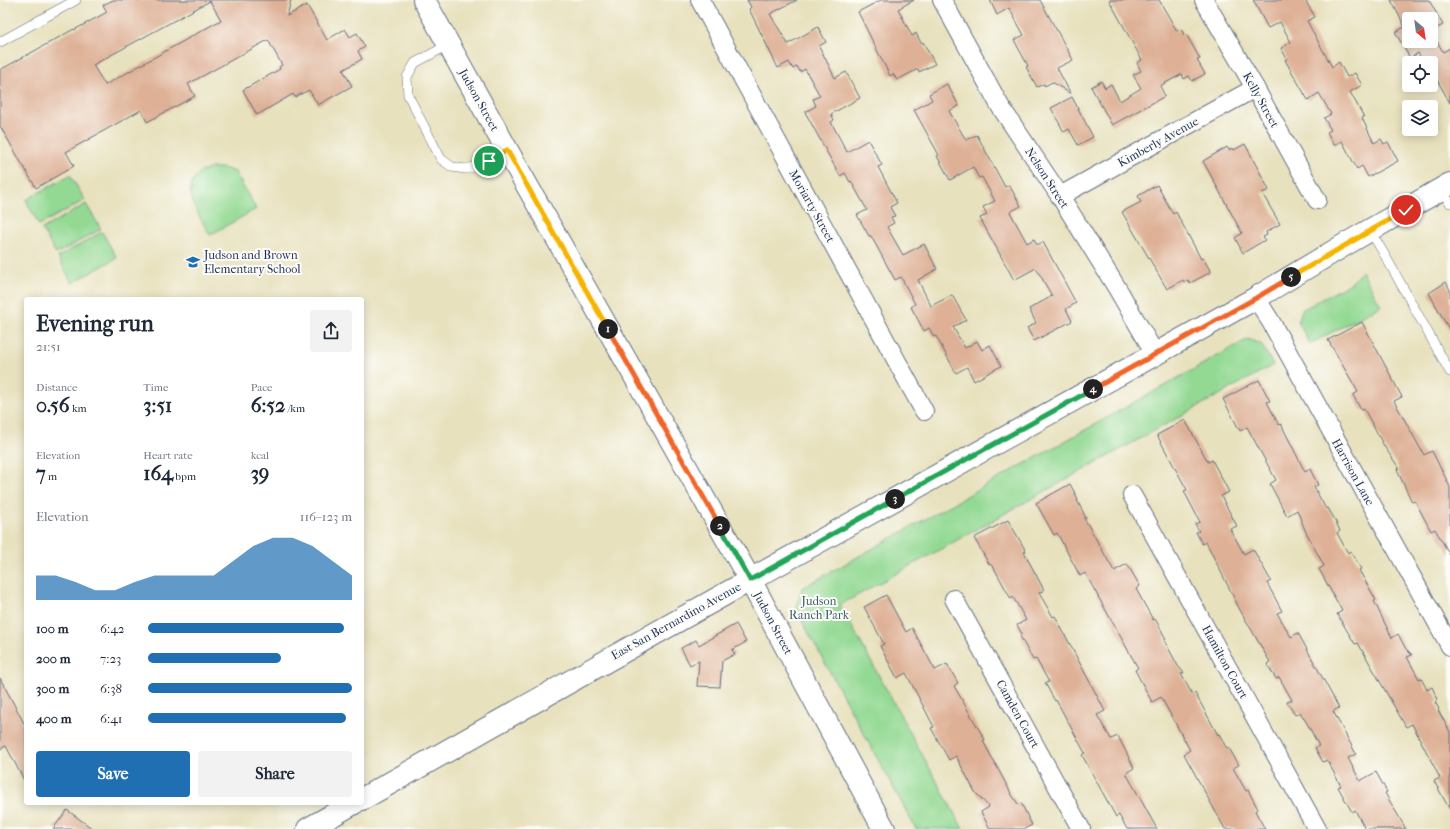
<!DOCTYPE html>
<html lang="en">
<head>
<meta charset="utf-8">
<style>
	:root { --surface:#fff; --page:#f2f2f3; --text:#1f2937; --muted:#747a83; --accent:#1f6fb2 }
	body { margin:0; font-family:"IM FELL French Canon",serif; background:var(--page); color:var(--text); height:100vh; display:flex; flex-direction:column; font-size:15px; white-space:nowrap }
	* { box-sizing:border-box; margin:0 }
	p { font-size:13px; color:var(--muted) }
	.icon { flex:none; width:22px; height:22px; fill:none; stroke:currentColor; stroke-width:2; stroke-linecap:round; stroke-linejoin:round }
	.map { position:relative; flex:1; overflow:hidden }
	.panel { position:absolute; left:24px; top:297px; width:340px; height:508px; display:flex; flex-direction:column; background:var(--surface); border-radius:4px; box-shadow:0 2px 10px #0003 }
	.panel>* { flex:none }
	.needle { width:26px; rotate:151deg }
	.tools { position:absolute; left:1402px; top:12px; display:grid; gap:8px }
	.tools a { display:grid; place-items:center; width:36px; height:36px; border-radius:4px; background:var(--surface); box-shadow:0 2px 10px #0003; font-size:20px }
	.pin { position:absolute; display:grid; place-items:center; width:34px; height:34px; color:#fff; margin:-17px; border:2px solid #fff; border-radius:50%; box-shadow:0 1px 4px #0007 }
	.km { position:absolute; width:20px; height:20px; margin:-10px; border-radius:50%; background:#222; color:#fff; font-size:11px; line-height:20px; text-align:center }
	.round { display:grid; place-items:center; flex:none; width:42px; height:42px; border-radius:4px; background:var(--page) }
	.summary { display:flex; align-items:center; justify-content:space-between; height:68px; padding:0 12px }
	h1 { font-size:22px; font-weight:700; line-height:30px }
	.figures { display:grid; grid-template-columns:repeat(3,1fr); gap:6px; height:68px; padding:4px 12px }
	.figures div { display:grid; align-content:center }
	.figures b { font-size:20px; font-weight:700 }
	.figures small { font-size:11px; font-weight:400 }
	.figures p { font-size:11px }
	.chart { height:112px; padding:8px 12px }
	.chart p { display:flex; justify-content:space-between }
	.chart svg { width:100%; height:72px; margin-top:4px; fill:var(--accent); opacity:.7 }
	.cta { display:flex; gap:8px; margin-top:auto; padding:8px 12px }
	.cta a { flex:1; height:46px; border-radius:4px; background:var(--accent); color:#fff; font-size:16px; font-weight:700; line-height:46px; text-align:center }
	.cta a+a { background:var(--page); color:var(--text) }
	ul { padding:0 12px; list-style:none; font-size:13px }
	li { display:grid; grid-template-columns:64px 48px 1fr; align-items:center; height:30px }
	li i { height:10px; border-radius:5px; background:var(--accent) }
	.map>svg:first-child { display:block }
	.green { fill:#93d993; stroke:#578478 }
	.building { fill:#deb196; fill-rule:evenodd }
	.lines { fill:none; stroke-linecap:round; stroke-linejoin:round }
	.service-casing { stroke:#626d7f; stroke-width:10 }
	.minor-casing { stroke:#626d7f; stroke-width:20 }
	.tertiary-casing { stroke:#626d7f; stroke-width:24 }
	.service { stroke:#fff; stroke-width:9 }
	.minor { stroke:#fff; stroke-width:18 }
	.tertiary { stroke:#fff; stroke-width:22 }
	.split-1-casing { stroke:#fff; stroke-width:8 }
	.split-2-casing { stroke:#fff; stroke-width:8 }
	.split-3-casing { stroke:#fff; stroke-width:8 }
	.split-4-casing { stroke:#fff; stroke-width:8 }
	.split-5-casing { stroke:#fff; stroke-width:8 }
	.split-6-casing { stroke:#fff; stroke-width:8 }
	.split-1 { stroke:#f5b400; stroke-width:5 }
	.split-2 { stroke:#f0652b; stroke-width:5 }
	.split-3 { stroke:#22a559; stroke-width:5 }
	.split-4 { stroke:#22a559; stroke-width:5 }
	.split-5 { stroke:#f0652b; stroke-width:5 }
	.split-6 { stroke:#f5b400; stroke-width:5 }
	.labels { text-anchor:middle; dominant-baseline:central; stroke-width:4; stroke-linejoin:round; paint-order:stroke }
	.street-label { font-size:12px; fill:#1b2f5e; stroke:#fdfcf7 }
	.poi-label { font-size:12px; fill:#1b2f5e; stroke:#fdfcf7; text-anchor:start }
	.park-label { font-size:12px; fill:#395a6b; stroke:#fdfcf7 }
</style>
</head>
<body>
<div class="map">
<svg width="1450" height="829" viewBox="0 0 1450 829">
	<rect width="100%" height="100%" fill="#fdfcf7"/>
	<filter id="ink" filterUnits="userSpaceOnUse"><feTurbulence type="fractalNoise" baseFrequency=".025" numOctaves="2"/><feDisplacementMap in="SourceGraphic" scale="8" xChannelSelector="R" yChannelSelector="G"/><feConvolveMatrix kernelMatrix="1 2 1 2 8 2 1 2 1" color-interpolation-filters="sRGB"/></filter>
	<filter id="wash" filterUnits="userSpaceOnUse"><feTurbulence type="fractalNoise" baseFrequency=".012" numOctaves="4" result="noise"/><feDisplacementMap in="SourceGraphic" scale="16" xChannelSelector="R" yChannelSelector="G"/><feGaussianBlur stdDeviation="0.9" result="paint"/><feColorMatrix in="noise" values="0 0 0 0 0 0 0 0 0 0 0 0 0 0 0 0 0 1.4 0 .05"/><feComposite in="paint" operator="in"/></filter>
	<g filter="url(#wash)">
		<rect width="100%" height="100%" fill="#e7e1bd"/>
		<g class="green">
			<path d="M211 168H223L235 172 256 209 210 235C201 218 179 191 199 173 202 171 207 170 211 168Z"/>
			<polygon points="70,175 85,200 39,225 26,200"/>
			<polygon points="86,204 101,229 56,254 42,229"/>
			<polygon points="102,232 117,258 72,283 58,257"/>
			<polygon points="1362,271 1381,306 1310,344 1298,322 1302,310 1351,283"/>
			<polygon points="1248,339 1261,344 1273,365 840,605 963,829 916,829 796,610 802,588"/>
		</g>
		<g id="blocks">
			<g class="building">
				<path d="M113 0H291L287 16 307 5 327 40 345 29 350 37 357 33 365 47 358 51 362 59 343 70 352 86 318 105 309 90 295 97 293 94 257 115 243 90 280 69 279 67 282 65 268 40 188 84 195 96 147 122 141 110 66 152 74 166 36 188 0 126V70L74 29V30L107 12 103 5ZM210 1 221 20 105 85 93 65Z"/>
				<polygon points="747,0 797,0 770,14 788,44 818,27 826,42 819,46 835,78 846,72 860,98 831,114 834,120 831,122 847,152 868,140 882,165 878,167 897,203 890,207 895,216 891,217 894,223 887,227 903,255 924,244 937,269 918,280 931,306 952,295 966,320 953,327 965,348 977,341 982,350 990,345 1001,366 974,381 967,367 956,373 936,336 934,337 929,328 924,331 911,307 915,304 901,277 895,280 871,236 869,236 857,215 867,210 851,181 850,182 845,173 840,176 805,112 816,106 813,99 820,96 805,69 800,72 797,66 793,69 789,62 778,68 749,9 751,7"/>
				<polygon points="881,0 914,0 898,9 912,36 916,33 921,43 923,42 935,64 919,72 918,69 897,80 893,74 890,76 858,12"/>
				<polygon points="990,0 1040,0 1073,60 1057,68 1071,94 1052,82 1045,86 1044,84 1037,87 1026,67 1028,66 1014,40 1024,35 1009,8 997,15"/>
				<polygon points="1109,0 1159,0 1177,31 1181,29 1184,35 1186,34 1200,59 1197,60 1205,74 1192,81 1189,76 1184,79 1182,74 1160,86 1165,96 1112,125 1091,87 1101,81 1105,88 1111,84 1120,101 1141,88 1133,75 1141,71 1137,63 1142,60"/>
				<polygon points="1253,0 1305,0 1315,17 1307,21 1332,67 1339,62 1347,77 1355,73 1362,85 1350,92 1364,117 1362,118 1374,143 1381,139 1384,144 1388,142 1398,161 1368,177 1362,166 1357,169 1342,141 1334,145 1327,132 1331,130 1324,118 1331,114 1319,93 1308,100 1285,60 1287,59 1281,48 1291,42 1280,22 1268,28"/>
				<path d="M1391 0H1429L1443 25 1431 31 1443 52 1450 48V103L1431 69V63H1424L1418 53 1410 58 1395 32 1405 27ZM1409 19H1431V41H1409Z"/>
				<polygon points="947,84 959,106 949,111 966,140 977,135 1005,187 1009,185 1021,206 1010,212 1027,243 1034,239 1037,245 1043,242 1076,303 1066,309 1072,321 1034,341 1027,328 1036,323 1029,309 1052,296 1036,268 1014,280 980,218 987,215 983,207 995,201 982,177 979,178 973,167 950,180 937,156 939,155 914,110 932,100 929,94"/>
				<polygon points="1072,97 1093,137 1078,145 1069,129 1064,132 1051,108"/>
				<polygon points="1245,144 1269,190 1262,193 1280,224 1266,232 1267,235 1263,237 1265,240 1243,253 1235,238 1242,233 1203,161 1227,147 1229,150 1233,148 1234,150"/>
				<polygon points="1157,185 1173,214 1176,212 1201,259 1203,258 1211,272 1190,283 1188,280 1184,282 1183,280 1167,289 1122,212 1141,202 1138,196"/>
				<polygon points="1446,282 1450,290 1450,331 1429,293"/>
				<polygon points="1362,322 1402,397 1394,401 1424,455 1432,451 1450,487 1450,555 1435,529 1431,531 1415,501 1412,502 1397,470 1399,468 1384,446 1364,409 1361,410 1353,395 1358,392 1328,340"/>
				<polygon points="1259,380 1270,401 1267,402 1279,425 1281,424 1305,472 1310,469 1318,485 1314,487 1326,509 1328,508 1335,520 1340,531 1337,533 1348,553 1351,551 1361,569 1359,570 1376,600 1374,601 1392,638 1398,634 1406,649 1412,655 1407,657 1419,679 1421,678 1427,690 1432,687 1438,700 1435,702 1439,709 1438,710 1450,732 1450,810 1434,781 1440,778 1412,724 1406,727 1358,643 1355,644 1337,614 1342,611 1319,569 1324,566 1305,530 1297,510 1287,516 1270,484 1276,480 1247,427 1240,431 1223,399"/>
				<polygon points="1185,420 1208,462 1212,460 1229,492 1221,496 1237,526 1230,529 1244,554 1253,549 1271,581 1267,583 1282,611 1277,613 1291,637 1298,633 1339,708 1333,711 1356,754 1348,758 1360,781 1376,772 1387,792 1385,793 1406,829 1365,829 1355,810 1352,812 1338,787 1341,786 1327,760 1323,762 1315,748 1319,746 1308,725 1300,712 1295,715 1287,702 1292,700 1279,677 1276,679 1267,664 1270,662 1240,610 1206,542 1202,544 1196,532 1199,531 1195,524 1200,522 1184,491 1187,490 1157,435"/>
				<polygon points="1070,484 1078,499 1077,500 1086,518 1084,518 1114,571 1127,564 1140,586 1136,589 1153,620 1155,619 1158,624 1166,639 1164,640 1178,666 1184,673 1181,674 1192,694 1195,693 1218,735 1219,734 1227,749 1229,748 1239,765 1233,768 1246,791 1248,790 1250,794 1258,809 1255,811 1265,829 1225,829 1184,754 1190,750 1161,697 1152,702 1135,670 1138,668 1085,573 1080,576 1057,533 1054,535 1036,503"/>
				<polygon points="1008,520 1026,551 1024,552 1044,590 1039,593 1053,617 1055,616 1105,711 1097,715 1111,739 1118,736 1134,768 1126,773 1157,829 1127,829 1119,815 1116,817 1082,755 1085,753 1056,700 1055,701 1045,683 1049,682 1036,659 1033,660 1020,636 1022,634 1017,625 1026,620 1013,597 1011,599 994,568 990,564 989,564 974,538"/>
				<polygon points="886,595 906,632 912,628 935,670 947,664 958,683 954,686 985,740 983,741 1012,795 1018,804 1021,803 1032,825 1024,829 990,829 981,812 989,807 975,792 956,756 949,760 931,728 934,727 906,673 897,678 880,646 884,644 864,607"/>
				<polygon points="736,624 746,642 732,650 735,654 722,661 720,687 697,686 699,661 690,665 681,648 696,640 699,645"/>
				<polygon points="0,678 26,727 26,784 6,746 0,749"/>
				<polygon points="67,810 93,829 53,829"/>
			</g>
		</g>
	</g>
	<g filter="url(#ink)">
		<use href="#blocks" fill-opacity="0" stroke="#626d7f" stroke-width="1"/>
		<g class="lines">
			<defs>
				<g id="service">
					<polyline points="0,42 76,0"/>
					<polyline points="448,45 415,63 407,77 408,95 441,159 452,167 465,169 478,166 507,150"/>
					<polyline points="1441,189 1450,203"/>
					<polyline points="1370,230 1387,259 1450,372"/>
				</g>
				<g id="minor">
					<polyline points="700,0 924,411"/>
					<polyline points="942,0 1000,106 1060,196 1117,288 1155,354"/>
					<polyline points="1204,0 1255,88 1317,200"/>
					<polyline points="1060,196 1255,88"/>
					<polyline points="1256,298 1271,322 1450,646"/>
					<polyline points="1132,495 1317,829"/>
					<polyline points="954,599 1081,829"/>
				</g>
				<g id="tertiary">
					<polyline points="424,0 507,150 750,580 884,829"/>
					<polyline points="362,799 750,580 1256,298 1346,244 1450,184"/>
					<polyline points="308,829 354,803"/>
				</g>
			</defs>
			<use href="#service" class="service-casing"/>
			<use href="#minor" class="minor-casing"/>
			<use href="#tertiary" class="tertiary-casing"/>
			<use href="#service" class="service"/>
			<use href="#minor" class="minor"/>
			<use href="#tertiary" class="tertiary"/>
		</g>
	</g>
	<g class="lines" filter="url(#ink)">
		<defs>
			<polyline id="split-1" points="489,161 507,150 608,329"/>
			<polyline id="split-2" points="608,329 720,526"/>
			<polyline id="split-3" points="720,526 750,580 895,499"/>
			<polyline id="split-4" points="895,499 1093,389"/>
			<polyline id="split-5" points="1093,389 1256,298 1291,277"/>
			<polyline id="split-6" points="1291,277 1406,210"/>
		</defs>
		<use href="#split-1" class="split-1-casing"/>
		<use href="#split-2" class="split-2-casing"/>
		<use href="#split-3" class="split-3-casing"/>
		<use href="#split-4" class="split-4-casing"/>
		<use href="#split-5" class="split-5-casing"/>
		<use href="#split-6" class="split-6-casing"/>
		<use href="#split-1" class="split-1"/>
		<use href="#split-2" class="split-2"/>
		<use href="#split-3" class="split-3"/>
		<use href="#split-4" class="split-4"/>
		<use href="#split-5" class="split-5"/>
		<use href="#split-6" class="split-6"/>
	</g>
	<defs>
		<symbol id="school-bare" viewBox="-9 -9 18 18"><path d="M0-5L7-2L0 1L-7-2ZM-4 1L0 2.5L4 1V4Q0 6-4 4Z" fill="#1f6fb2" stroke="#fdfcf7" stroke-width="2.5" paint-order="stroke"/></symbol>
	</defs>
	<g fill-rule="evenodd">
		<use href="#school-bare" x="183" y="252" width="20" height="20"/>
	</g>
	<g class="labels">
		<g class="street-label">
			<text transform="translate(479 100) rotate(61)">Judson Street</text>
			<text transform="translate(1261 100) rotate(61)">Kelly Street</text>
			<text transform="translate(1158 142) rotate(-29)">Kimberly Avenue</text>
			<text transform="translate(1047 178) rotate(57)">Nelson Street</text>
			<text transform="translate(812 206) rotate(61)">Moriarty Street</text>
			<text transform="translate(1353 472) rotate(61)">Harrison Lane</text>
			<text transform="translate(676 621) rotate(-29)">East San Bernardino Avenue</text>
			<text transform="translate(773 623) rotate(62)">Judson Street</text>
			<text transform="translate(1225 662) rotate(61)">Hamilton Court</text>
			<text transform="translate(1018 714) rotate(61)">Camden Court</text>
		</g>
		<g class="poi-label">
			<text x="204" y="255">Judson and Brown<tspan x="204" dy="14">Elementary School</tspan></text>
		</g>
		<g class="park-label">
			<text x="819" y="601">Judson<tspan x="819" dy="14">Ranch Park</tspan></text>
		</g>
	</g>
</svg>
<div class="tools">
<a><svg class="needle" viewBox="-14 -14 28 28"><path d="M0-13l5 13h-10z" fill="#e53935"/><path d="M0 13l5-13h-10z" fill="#747a83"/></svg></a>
<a><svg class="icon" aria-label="locate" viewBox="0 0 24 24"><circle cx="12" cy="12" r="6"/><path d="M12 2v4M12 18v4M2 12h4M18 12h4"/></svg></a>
<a><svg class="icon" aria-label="layers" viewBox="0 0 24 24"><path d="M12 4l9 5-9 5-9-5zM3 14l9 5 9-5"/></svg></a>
</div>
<div class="pin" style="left:489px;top:161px;background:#1e9e55"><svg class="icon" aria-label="arrive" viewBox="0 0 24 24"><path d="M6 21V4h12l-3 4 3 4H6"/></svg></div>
<div class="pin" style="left:1406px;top:210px;background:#d93025"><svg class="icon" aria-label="check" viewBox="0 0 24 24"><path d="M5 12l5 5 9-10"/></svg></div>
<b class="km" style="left:608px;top:329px">1</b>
<b class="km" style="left:720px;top:526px">2</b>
<b class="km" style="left:895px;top:499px">3</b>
<b class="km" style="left:1093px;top:389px">4</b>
<b class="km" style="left:1291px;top:277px">5</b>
<section class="panel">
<div class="summary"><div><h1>Evening run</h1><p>21:51</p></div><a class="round"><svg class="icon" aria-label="share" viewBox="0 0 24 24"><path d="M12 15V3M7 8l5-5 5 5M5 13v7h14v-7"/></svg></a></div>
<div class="figures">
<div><p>Distance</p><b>0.56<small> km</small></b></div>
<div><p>Time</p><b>3:51</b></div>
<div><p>Pace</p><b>6:52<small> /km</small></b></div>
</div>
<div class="figures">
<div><p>Elevation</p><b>7<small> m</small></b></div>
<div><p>Heart rate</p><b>164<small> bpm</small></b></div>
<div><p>kcal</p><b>39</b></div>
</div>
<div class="chart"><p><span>Elevation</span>116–123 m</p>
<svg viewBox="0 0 160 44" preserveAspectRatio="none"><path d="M0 44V29L10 29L20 33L30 38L40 38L50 33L60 29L70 29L80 29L90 29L100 20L110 11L120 6L130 6L140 11L150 20L160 29V44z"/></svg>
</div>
<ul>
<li><b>100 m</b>6:42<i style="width:96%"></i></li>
<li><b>200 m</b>7:23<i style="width:65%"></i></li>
<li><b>300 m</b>6:38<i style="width:100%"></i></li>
<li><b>400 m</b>6:41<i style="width:97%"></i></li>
</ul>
<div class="cta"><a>Save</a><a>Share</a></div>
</section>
</div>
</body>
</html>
